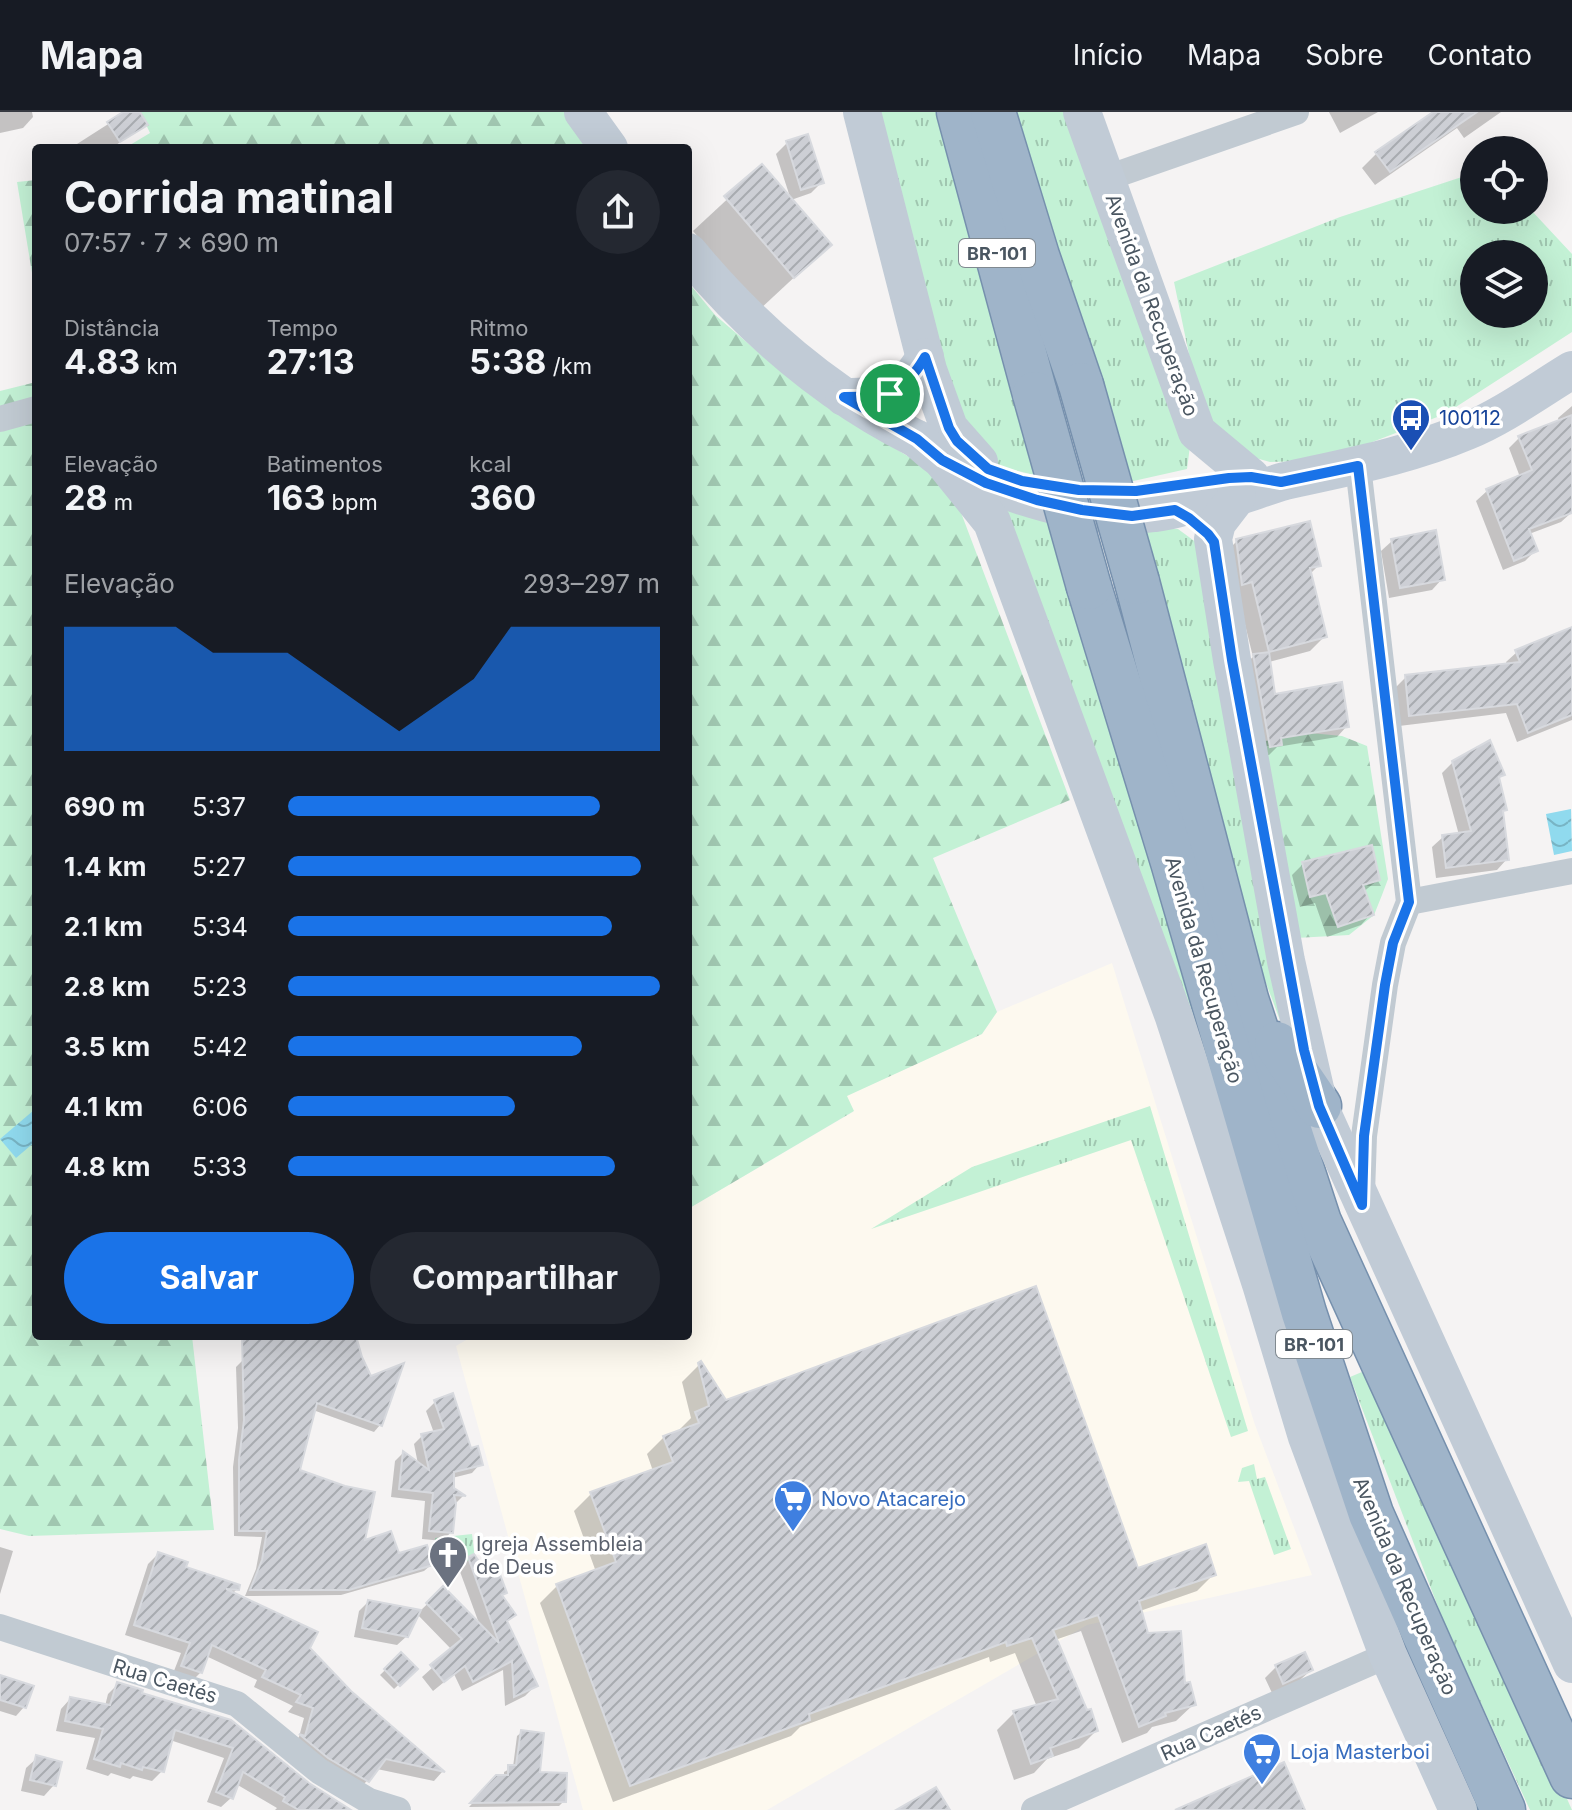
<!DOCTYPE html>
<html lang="pt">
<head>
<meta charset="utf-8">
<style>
	:root { --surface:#171b24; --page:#242831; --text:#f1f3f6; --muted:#9ea1a6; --line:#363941; --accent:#1a73e8 }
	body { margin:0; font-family:Inter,sans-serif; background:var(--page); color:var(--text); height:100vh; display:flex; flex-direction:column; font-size:30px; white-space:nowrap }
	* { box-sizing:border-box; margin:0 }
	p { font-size:26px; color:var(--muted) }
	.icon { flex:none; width:44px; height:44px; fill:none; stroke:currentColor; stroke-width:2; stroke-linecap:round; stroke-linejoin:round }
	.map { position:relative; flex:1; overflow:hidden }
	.panel { position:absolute; left:32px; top:32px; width:660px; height:1196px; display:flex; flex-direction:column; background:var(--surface); border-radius:8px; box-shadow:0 8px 32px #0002 }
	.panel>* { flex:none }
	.controls { position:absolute; left:1460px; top:24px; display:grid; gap:16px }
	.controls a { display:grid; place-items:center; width:88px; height:88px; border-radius:50%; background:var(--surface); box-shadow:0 8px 32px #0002; font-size:40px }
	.pin { position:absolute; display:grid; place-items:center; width:68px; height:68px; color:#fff; margin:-34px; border:4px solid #fff; border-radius:50%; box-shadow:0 2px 8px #0007 }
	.round { display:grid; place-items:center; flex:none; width:84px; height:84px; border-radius:42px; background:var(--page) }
	.summary { display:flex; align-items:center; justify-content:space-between; height:136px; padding:0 32px }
	h1 { font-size:44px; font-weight:700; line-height:60px }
	.figures { display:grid; grid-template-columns:repeat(3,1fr); gap:12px; height:136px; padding:8px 32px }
	.figures div { display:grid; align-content:center }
	.figures b { font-size:34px; font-weight:700 }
	.figures small { font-size:22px; font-weight:400 }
	.figures p { font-size:22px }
	.chart { height:224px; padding:16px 32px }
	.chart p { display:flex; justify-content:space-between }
	.chart svg { width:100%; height:144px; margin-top:8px; fill:var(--accent); opacity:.7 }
	.button { display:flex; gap:16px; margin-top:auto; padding:16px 32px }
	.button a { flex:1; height:92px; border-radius:48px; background:var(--accent); color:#fff; font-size:32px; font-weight:700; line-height:92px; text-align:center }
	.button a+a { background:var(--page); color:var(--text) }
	ul { padding:0 32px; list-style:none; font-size:26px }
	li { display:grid; grid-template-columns:128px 96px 1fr; align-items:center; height:60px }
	li i { height:20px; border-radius:10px; background:var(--accent) }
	header { display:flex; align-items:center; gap:48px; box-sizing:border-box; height:112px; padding:0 40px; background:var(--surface); border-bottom:2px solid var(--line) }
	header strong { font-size:38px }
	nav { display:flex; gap:44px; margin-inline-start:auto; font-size:28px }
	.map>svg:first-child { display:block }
	.commercial { fill:#fdf9ef }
	.grass { fill:url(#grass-tufts); fill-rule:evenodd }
	.forest { fill:url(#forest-firs) }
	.water { fill:url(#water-waves) }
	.shadow { fill:#0003 }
	.building { fill:url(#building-hatch); stroke:#d7d9de; stroke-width:2 }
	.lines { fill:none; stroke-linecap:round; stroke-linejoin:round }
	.trunk-casing { stroke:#7690ad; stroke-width:47 }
	.minor { stroke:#c1cad2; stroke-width:26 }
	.secondary { stroke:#c1cbd6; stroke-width:38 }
	.trunk { stroke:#9fb4c9; stroke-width:44 }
	.trunk-bridge-casing { stroke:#7690ad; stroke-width:47; stroke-linecap:butt }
	.trunk-bridge { stroke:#9fb4c9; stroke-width:44 }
	.route-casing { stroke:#fff; stroke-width:16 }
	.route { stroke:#1a73e8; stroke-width:10 }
	.labels { text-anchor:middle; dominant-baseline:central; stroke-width:7; stroke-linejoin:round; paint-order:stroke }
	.shield { fill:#fff; stroke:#808990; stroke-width:2 }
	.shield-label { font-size:18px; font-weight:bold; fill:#4a5661 }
	.street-label { font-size:20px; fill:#4a5661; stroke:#fff }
	.transit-label { font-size:20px; fill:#164399; stroke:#fff; text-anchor:start }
	.shop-label { font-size:20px; fill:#366cbe; stroke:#fff; text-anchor:start }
	.worship-label { font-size:20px; fill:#5b616d; stroke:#fff; text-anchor:start }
</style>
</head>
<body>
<header>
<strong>Mapa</strong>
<nav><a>Início</a><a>Mapa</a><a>Sobre</a><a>Contato</a></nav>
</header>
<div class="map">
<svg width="1572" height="1698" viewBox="0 0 1572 1698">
	<defs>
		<pattern id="grass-tufts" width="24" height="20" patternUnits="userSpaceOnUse" patternTransform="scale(2)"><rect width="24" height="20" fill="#c3f1d5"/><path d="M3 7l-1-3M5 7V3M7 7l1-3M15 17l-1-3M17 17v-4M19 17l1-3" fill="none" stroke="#a0c6b0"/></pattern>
		<pattern id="forest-firs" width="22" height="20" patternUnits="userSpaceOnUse" patternTransform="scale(2)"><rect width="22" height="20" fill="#c3f1d5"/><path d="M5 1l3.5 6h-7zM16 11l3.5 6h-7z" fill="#a0c6b0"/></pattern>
		<pattern id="water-waves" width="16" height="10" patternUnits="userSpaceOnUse" patternTransform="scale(2)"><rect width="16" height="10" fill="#90daee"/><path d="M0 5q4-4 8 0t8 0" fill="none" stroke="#78b4c4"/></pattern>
		<pattern id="building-hatch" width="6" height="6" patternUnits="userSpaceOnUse" patternTransform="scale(2)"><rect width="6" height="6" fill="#cdcfd5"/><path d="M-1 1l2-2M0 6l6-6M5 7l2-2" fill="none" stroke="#a8abb0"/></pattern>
	</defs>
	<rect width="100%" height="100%" fill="#f5f3f3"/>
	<polygon class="commercial" points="1112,851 1255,1313 1312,1463 1087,1513 767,1698 583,1698 456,1234 473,1224 688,1224 688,1097 853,1000 846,984 982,922 997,900"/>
	<g class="grass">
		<polygon points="870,0 945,0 1042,365 981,350 943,272"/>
		<polygon points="1015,0 1065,0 1191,326 1187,357 1129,370"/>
		<path d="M1474 61V98H1531L1572 142V220L1445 302 1349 339 1306 349 1270 350 1245 343 1203 310 1174 170 1340 105ZM1474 142H1534V202H1474Z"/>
		<polygon points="1049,392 1494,1698 1474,1698 1388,1511 1001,399"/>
		<polygon points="1149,415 1178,417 1197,431 1284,919 1247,820 1140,422"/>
		<polygon points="1150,994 1248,1319 1231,1325 1131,1028 871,1117 972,1055"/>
		<polygon points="1369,1257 1469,1466 1572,1698 1530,1698 1445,1513 1350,1265"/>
		<polygon points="1254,1352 1257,1367 1265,1365 1291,1437 1274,1443 1249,1369 1238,1370 1242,1356"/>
		<polygon points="472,1422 475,1447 436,1458 435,1426"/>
	</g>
	<g class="forest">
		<polygon points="140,0 566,0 591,36 125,36 150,21"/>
		<polygon points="36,68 36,185 17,70"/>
		<polygon points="688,170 715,203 772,252 876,325 949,369 1070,688 933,746 997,900 982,922 847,984 854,999 688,1097"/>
		<polygon points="36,270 36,1224 192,1224 214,1418 29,1424 0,1417 0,279"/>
		<polygon points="1310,621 1342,624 1367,634 1388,767 1382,783 1374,803 1349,823 1296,826 1265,629"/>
	</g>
	<g class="water">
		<polygon points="1571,697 1572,739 1554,743 1546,702"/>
		<polygon points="34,998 36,1001 36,1029 16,1046 0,1027"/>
	</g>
	<g class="shadow">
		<polygon points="0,0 32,0 33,5 23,16 0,21"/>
		<polygon points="127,0 138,0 145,12 112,36 54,36 77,32"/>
		<polygon points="1329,0 1378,0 1340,21"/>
		<polygon points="1436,0 1501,0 1464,26 1457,16 1375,73 1362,56 1377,41"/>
		<polygon points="787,31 822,70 811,81 791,88 776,42"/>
		<polygon points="762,55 829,133 760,197 693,119"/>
		<polygon points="1572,294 1572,400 1561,410 1529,422 1536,438 1525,449 1503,458 1476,389 1487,379 1520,365 1509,336 1519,326 1559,310 1558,306"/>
		<polygon points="1237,429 1319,453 1310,462 1325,524 1310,539 1269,550 1273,584 1347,614 1337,625 1277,635 1269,643 1260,644 1243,554 1253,545 1238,484 1222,444"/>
		<polygon points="1392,429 1442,467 1432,478 1389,486 1381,439"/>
		<polygon points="1572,523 1572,608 1517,630 1506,601 1399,614 1395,576 1406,565 1507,554 1506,550 1517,540"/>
		<polygon points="1453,650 1502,663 1498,668 1505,697 1501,701 1507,747 1497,758 1436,766 1432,735 1443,725 1459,723 1442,661"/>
		<polygon points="1303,752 1378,768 1363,780 1371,802 1361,813 1327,825 1315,791 1300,795 1292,763"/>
		<polygon points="323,1224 354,1224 360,1246 370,1267 401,1255 380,1313 374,1320 313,1298 298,1359 363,1431 431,1453 424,1459 341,1483 245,1484 256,1457 262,1425 234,1424 233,1355 238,1316 236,1255 243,1248"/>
		<polygon points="699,1253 725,1290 1137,1459 1214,1462 1197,1479 1140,1499 1147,1523 1194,1592 1176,1609 1152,1615 1147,1621 1122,1631 1081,1519 1055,1528 1096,1619 1079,1636 1047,1647 1034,1661 1014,1668 997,1618 1014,1601 1037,1595 1015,1541 990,1550 989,1545 800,1615 791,1624 613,1690 540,1491 557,1474 596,1460 574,1399 591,1382 653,1359 647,1342 664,1325 679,1318 691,1306 682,1270"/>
		<polygon points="451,1284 470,1338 480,1352 472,1361 452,1366 452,1377 463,1384 455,1392 451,1420 443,1429 422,1427 425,1389 391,1385 395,1349 403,1341 418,1352 414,1332 422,1324 434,1321 426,1299 435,1290"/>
		<polygon points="0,1435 13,1439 0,1482"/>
		<polygon points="158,1442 184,1457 237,1477 232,1482 308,1536 350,1580 442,1660 434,1669 377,1657 358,1679 291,1633 299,1625 304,1606 288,1600 293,1594 254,1575 257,1568 206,1544 201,1560 191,1570 172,1564 181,1541 125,1523 148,1452"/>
		<polygon points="469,1447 513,1503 506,1510 535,1574 525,1584 505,1594 503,1558 462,1579 454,1562 433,1579 422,1565 452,1538 417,1502 407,1524 397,1533 354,1525 359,1499 368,1490 419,1500 443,1477 480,1514 459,1457"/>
		<polygon points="401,1543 415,1557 394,1577 380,1563"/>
		<polygon points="1276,1555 1311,1558 1300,1568 1272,1581 1265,1566"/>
		<polygon points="0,1565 24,1595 16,1604 0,1599"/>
		<polygon points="118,1572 308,1673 347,1698 275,1698 277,1696 236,1672 231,1686 221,1695 207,1690 224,1646 170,1628 162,1659 152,1669 133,1664 130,1667 111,1661 108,1664 86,1657 95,1626 56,1619 61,1597 70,1587 105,1594 108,1582"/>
		<polygon points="522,1620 537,1662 564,1689 559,1694 469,1695 497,1665 504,1665 504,1660 513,1655 517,1624"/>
		<polygon points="37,1646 54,1673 44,1684 21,1679 26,1656"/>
	</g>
	<g class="building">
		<polygon points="123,0 140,0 148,13 120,30 107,10"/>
		<polygon points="1433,0 1477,0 1390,60 1375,40"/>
		<polygon points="808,22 824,71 801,78 786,29"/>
		<polygon points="762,52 832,133 794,166 724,84"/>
		<polygon points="1572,303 1572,401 1529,417 1538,439 1514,449 1486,377 1532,358 1518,324"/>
		<polygon points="1310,409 1321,454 1310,456 1327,525 1269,540 1252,470 1242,473 1236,427"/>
		<polygon points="1436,418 1445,468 1400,476 1391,427"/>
		<polygon points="1572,515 1572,603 1528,621 1517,592 1409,604 1405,563 1520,550 1515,538"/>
		<polygon points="1269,540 1275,582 1342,570 1349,615 1281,626 1282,633 1270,635 1253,542"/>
		<polygon points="1490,628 1505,663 1499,665 1507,698 1503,699 1509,748 1446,756 1442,723 1471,719 1452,649"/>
		<polygon points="1372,733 1380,768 1363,773 1374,803 1338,815 1326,781 1310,785 1302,750"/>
		<polygon points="1036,1174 1138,1456 1206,1432 1216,1463 1139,1489 1148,1521 1181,1519 1185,1571 1190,1570 1196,1593 1165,1601 1166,1604 1139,1615 1098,1503 1053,1518 1087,1598 1091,1597 1098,1619 1050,1636 1053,1644 1031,1652 1013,1599 1058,1587 1032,1526 1007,1534 1006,1530 809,1602 810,1608 630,1674 556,1472 616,1450 590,1380 673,1350 663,1324 699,1311 695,1300 709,1294 698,1251 701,1249 726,1288"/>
		<polygon points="242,1224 356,1224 362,1245 371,1264 404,1251 382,1314 317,1291 300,1358 345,1374 375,1380 365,1428 391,1419 399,1441 427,1433 433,1453 349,1478 250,1478 262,1448 267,1419 239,1419 239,1348 244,1308"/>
		<polygon points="453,1281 471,1336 478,1334 483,1353 454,1360 454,1376 466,1384 454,1383 456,1391 453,1421 429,1419 433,1381 399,1377 403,1339 429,1358 421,1322 444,1317 434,1288"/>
		<polygon points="158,1440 188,1450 186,1455 240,1473 239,1478 226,1477 318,1520 310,1536 351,1579 445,1660 386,1647 369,1670 328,1646 299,1622 305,1624 313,1596 296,1590 301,1583 262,1565 266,1558 212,1533 202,1561 181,1554 190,1531 134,1513"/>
		<polygon points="474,1442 487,1461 498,1457 507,1481 502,1483 516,1503 507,1509 538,1574 514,1585 512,1549 473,1570 465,1554 444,1570 430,1553 462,1527 426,1491 443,1474 499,1531 468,1445"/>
		<polygon points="368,1488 421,1498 408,1525 362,1516"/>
		<polygon points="401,1540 418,1557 400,1574 384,1557"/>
		<polygon points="1305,1540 1313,1558 1283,1572 1275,1553"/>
		<polygon points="0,1563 34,1574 26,1596 0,1588"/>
		<polygon points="117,1570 143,1578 142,1581 231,1608 309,1671 351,1698 299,1698 283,1689 285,1685 243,1660 233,1687 216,1680 233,1636 175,1618 164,1660 143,1655 142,1658 121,1651 120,1655 94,1647 103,1617 65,1609 70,1585 110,1593"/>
		<polygon points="521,1618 544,1621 540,1660 567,1661 566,1690 470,1691 496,1663 508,1663 508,1653 516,1653"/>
		<polygon points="36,1643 62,1650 56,1674 30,1668"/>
		<polygon points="1284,1650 1305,1698 1175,1698"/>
		<polygon points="936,1675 950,1698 896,1698"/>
	</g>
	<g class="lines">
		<defs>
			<g id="trunk">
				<polyline points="959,0 1035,282"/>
				<polyline points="993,0 1037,144 1081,273"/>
				<polyline points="1137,470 1246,887 1319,1110 1572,1664"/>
				<polyline points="1089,475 1173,750 1304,1201 1371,1402 1503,1698"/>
				<polyline points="1277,932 1319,994"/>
			</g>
		</defs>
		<use href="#trunk" class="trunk-casing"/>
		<g class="minor">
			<polyline points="1107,66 1296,0"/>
			<polyline points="0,307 36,297"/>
			<polyline points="1358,354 1409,790 1393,831 1385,873 1364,1024 1362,1081"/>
			<polyline points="1409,790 1572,759"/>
			<polyline points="0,1515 237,1592 319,1659 369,1689 398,1698"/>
			<polyline points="1034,1698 1388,1543"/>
		</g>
		<g class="secondary">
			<polyline points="583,0 609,36"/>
			<polyline points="862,0 928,258 949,316 979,350"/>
			<polyline points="1082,0 1197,320 1251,365"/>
			<path d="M688 140C757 223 840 293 938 337"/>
			<path d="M844 285C886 285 903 283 925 245"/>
			<path d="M917 327C926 335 935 344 946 350 1000 383 1092 410 1155 401 1176 399 1194 391 1215 387 1223 386 1231 386 1239 384 1254 380 1269 373 1285 369 1347 355 1408 344 1467 319 1502 305 1539 278 1572 258"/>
			<polyline points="942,348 992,410 1174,905 1261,1172 1307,1325 1388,1543 1458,1698"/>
			<polyline points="1237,385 1217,411 1213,427 1232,548 1286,849 1319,994 1572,1552"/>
		</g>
		<use href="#trunk" class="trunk"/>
		<defs>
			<g id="trunk-bridge">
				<polyline points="1081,273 1137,470"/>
				<polyline points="1035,282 1089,475"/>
			</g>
		</defs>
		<use href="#trunk-bridge" class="trunk-bridge-casing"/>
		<use href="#trunk-bridge" class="trunk-bridge"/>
	</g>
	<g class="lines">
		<defs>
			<path id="route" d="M925 245 949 316 957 329 988 357 1022 369 1079 378 1136 379 1229 366 1251 365 1281 370 1358 354 1409 790 1393 831 1385 873 1364 1024 1362 1093 1319 994 1304 938 1232 548 1214 430 1208 422 1189 406 1175 398 1132 404 1082 398 1037 388 986 371 942 348 917 327 844 285C886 285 903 283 925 245Z"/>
		</defs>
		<use href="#route" class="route-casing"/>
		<use href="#route" class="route"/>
	</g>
	<defs>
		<symbol id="bus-pin" viewBox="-11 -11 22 30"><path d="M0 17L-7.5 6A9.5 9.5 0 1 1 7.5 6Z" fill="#1a4fb4" stroke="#fff"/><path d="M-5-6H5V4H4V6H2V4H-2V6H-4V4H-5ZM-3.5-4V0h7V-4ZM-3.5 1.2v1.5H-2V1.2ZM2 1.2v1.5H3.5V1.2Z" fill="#fff"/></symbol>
		<symbol id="supermarket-pin" viewBox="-11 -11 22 30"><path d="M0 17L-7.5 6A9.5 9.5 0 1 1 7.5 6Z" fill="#3f7fe0" stroke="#fff"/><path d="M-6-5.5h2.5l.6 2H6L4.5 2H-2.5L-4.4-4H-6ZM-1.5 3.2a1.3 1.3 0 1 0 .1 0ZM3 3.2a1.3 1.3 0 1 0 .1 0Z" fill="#fff"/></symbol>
		<symbol id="church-pin" viewBox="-11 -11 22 30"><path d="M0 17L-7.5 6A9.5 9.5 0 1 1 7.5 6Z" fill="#6b7280" stroke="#fff"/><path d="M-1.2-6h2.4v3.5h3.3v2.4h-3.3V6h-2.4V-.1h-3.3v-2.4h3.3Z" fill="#fff"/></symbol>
	</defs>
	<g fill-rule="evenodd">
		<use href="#bus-pin" x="1389" y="284" width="44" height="60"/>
		<use href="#supermarket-pin" x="771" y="1365" width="44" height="60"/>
		<use href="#church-pin" x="426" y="1421" width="44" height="60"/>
		<use href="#supermarket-pin" x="1240" y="1618" width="44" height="60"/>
	</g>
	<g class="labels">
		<g class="shield">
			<rect x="959" y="127" width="76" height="28" rx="6"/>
			<rect x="1276" y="1218" width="76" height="28" rx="6"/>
		</g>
		<g class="shield-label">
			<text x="997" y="141">BR-101</text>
			<text x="1314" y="1232">BR-101</text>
		</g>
		<g class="street-label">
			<text transform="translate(1152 193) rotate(70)">Avenida da Recuperação</text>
			<text transform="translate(1204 858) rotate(74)">Avenida da Recuperação</text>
			<text transform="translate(1405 1474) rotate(67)">Avenida da Recuperação</text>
			<text transform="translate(165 1569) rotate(17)">Rua Caetés</text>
			<text transform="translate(1211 1621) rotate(-24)">Rua Caetés</text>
		</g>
		<g class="transit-label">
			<text x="1439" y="306">100112</text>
		</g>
		<g class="shop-label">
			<text x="821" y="1387">Novo Atacarejo</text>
			<text x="1290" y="1640">Loja Masterboi</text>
		</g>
		<g class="worship-label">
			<text x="476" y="1432">Igreja Assembleia<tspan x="476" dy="23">de Deus</tspan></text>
		</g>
	</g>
</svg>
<div class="controls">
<a><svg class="icon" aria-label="locate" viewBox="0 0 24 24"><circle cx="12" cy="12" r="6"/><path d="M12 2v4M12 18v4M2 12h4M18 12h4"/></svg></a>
<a><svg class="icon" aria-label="layers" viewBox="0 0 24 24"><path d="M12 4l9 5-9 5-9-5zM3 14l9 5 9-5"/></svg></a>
</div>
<div class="pin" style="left:890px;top:282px;background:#1e9e55"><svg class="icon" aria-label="arrive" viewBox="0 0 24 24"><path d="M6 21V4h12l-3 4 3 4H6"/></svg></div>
<section class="panel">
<div class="summary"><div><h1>Corrida matinal</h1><p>07:57 · 7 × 690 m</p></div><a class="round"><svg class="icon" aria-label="share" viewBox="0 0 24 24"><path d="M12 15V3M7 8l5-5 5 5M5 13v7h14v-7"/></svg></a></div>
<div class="figures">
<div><p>Distância</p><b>4.83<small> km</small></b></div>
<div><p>Tempo</p><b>27:13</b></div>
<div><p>Ritmo</p><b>5:38<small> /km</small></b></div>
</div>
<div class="figures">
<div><p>Elevação</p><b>28<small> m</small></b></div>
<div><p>Batimentos</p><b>163<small> bpm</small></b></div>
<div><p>kcal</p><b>360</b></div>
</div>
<div class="chart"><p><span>Elevação</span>293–297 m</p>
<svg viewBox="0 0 160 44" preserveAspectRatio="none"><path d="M0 44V6L10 6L20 6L30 6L40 14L50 14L60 14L70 22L80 30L90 38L100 30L110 22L120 6L130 6L140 6L150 6L160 6V44z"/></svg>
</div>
<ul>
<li><b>690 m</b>5:37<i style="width:84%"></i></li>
<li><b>1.4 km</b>5:27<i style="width:95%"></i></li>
<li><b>2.1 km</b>5:34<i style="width:87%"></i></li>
<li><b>2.8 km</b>5:23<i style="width:100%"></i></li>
<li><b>3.5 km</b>5:42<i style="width:79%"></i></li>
<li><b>4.1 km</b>6:06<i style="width:61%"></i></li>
<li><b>4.8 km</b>5:33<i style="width:88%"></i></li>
</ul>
<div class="button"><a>Salvar</a><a>Compartilhar</a></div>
</section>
</div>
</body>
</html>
